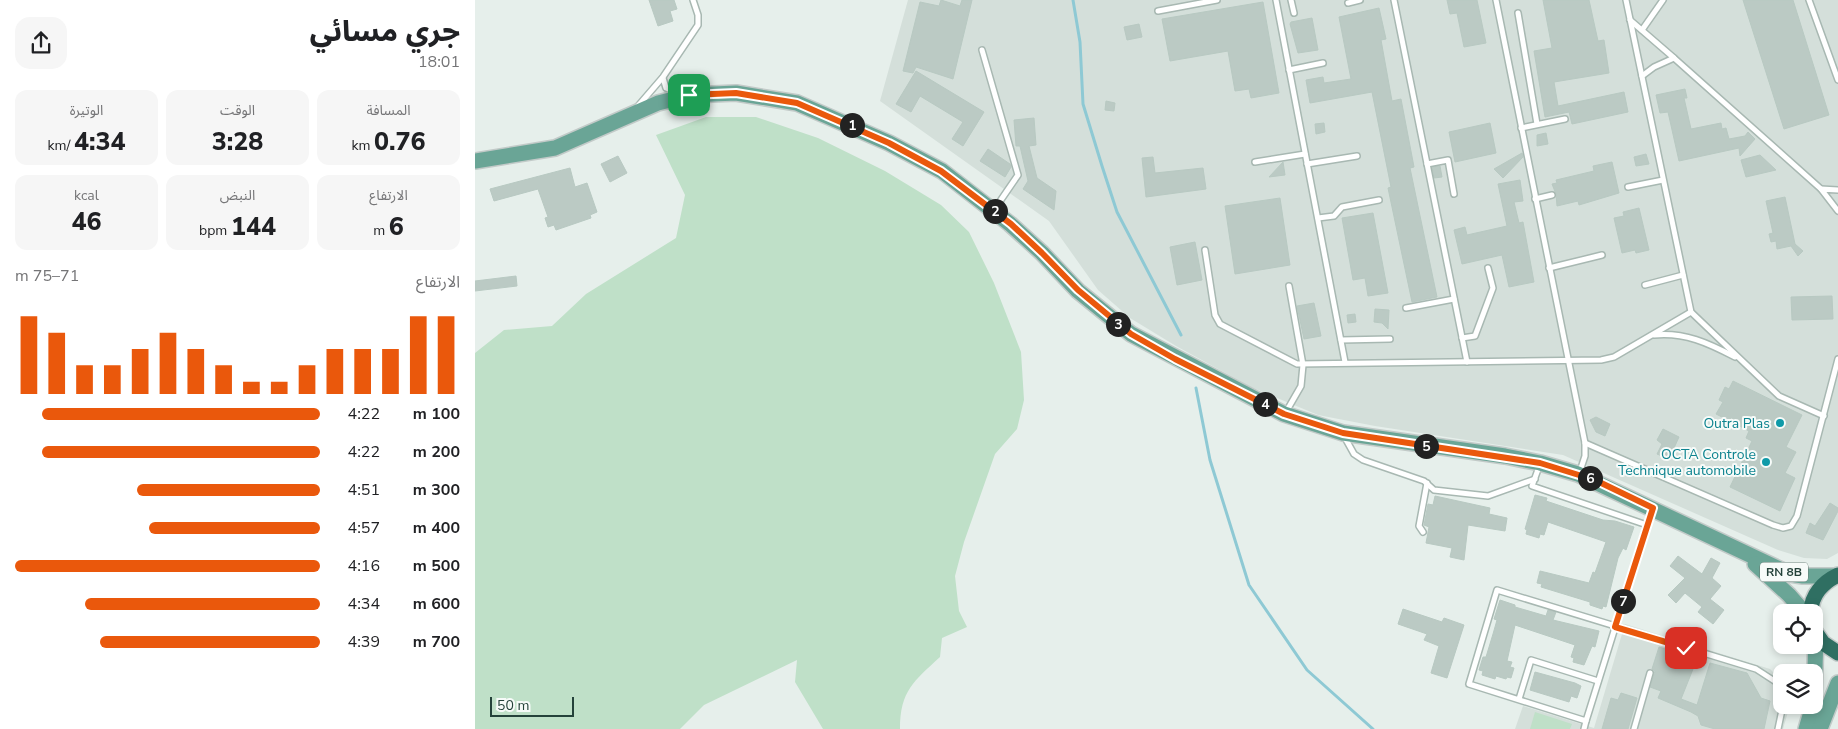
<!DOCTYPE html>
<html lang="ar">
<head>
<meta charset="utf-8">
<style>
	:root { --surface:#fff; --page:#f6f6f6; --text:#202124; --muted:#757577; --accent:#ea580c }
	body { margin:0; font-family:"Nunito Sans","Noto Sans Arabic",sans-serif; background:var(--page); color:var(--text); direction:rtl; height:100vh; display:flex; flex-direction:column; font-size:19px; white-space:nowrap }
	* { box-sizing:border-box; margin:0 }
	p { font-size:16px; color:var(--muted) }
	.icon { flex:none; width:28px; height:28px; fill:none; stroke:currentColor; stroke-width:2; stroke-linecap:round; stroke-linejoin:round }
	.map { position:relative; flex:1; overflow:hidden; direction:ltr }
	.drawer { display:flex; flex-direction:column; background:var(--surface); width:475px }
	.drawer>* { flex:none }
	.buttons { position:absolute; left:1298px; top:604px; display:grid; gap:10px }
	.buttons a { display:grid; place-items:center; width:50px; height:50px; border-radius:10px; background:var(--surface); box-shadow:0 2px 8px #0003; font-size:25px }
	.scale { position:absolute; left:15px; bottom:12px; width:84px; box-sizing:border-box; padding-left:5px; border:2px solid #24423a; border-top:0; font-size:14px; line-height:18px; white-space:nowrap; color:#24423a; -webkit-text-stroke:4px #f7fbf9; paint-order:stroke }
	.pin { position:absolute; display:grid; place-items:center; width:42px; height:42px; color:#fff; margin:-21px; border-radius:10px; box-shadow:0 2px 8px #0006 }
	.km { position:absolute; width:25px; height:25px; margin:-12px; border-radius:50%; background:#222; color:#fff; font-size:14px; line-height:25px; text-align:center }
	.round { display:grid; place-items:center; flex:none; width:52px; height:52px; border-radius:15px; background:var(--page) }
	.summary { display:flex; align-items:center; justify-content:space-between; height:85px; padding:0 15px }
	h1 { font-size:28px; font-weight:800; line-height:38px }
	.stats { display:grid; grid-template-columns:repeat(3,1fr); gap:8px; height:85px; padding:5px 15px }
	.stats div { display:grid; align-content:center; border-radius:12px; background:var(--page); text-align:center }
	.stats b { font-size:25px; font-weight:800 }
	.stats small { font-size:14px; font-weight:400 }
	.stats p { font-size:14px }
	.chart { height:140px; padding:10px 15px }
	.chart p { display:flex; justify-content:space-between }
	.chart svg { width:100%; height:90px; margin-top:5px; stroke:var(--accent); stroke-width:6 }
	ul { padding:0 15px; list-style:none; font-size:16px }
	li { display:grid; grid-template-columns:80px 60px 1fr; align-items:center; height:38px }
	li i { height:12px; border-radius:6px; background:var(--accent) }
	main { display:flex; flex:1; min-height:0 }
	.map>svg:first-child { display:block }
	.built { fill:#d4dfda }
	.green { fill:#bfe0c8 }
	.lines { fill:none; stroke-linecap:round; stroke-linejoin:round }
	.stream { stroke:#8ec9d4; stroke-width:3 }
	.building { fill:#bbcac4; stroke:#b8c9c2 }
	.lane-casing { stroke:#a8b8b2; stroke-width:8 }
	.primary-casing { stroke:#c2cac8; stroke-width:18 }
	.highway-casing { stroke:#c2cac8; stroke-width:18 }
	.lane { stroke:#fff; stroke-width:5 }
	.primary { stroke:#6aa596; stroke-width:15 }
	.highway { stroke:#2f6f62; stroke-width:15 }
	.route-casing { stroke:#fff; stroke-width:10 }
	.route { stroke:#ea580c; stroke-width:6 }
	.culture-dot { fill:#0f9aa8; stroke:#f7fbf9; stroke-width:2 }
	.labels { text-anchor:middle; dominant-baseline:central; stroke-width:4; stroke-linejoin:round; paint-order:stroke }
	.shield { fill:#f7fbf9; stroke:#637a73; stroke-width:1 }
	.shield-label { font-size:12px; font-weight:bold; fill:#24423a }
	.culture-label { font-size:14px; fill:#0d838f; stroke:#f7fbf9; text-anchor:end }
</style>
</head>
<body>
<main>
<div class="map">
<svg width="1363" height="729" viewBox="0 0 1363 729">
	<rect width="100%" height="100%" fill="#e6efeb"/>
	<g class="built">
		<polygon points="433,0 1363,0 1363,553 1352,559 1329,558 1303,550 1088,455 900,426 843,415 776,387 701,346 655,318 623,290 574,221 405,101"/>
		<polygon points="1150,624 1295,669 1306,680 1306,705 1315,705 1308,729 1040,729 1048,706 1119,728"/>
	</g>
	<g class="green">
		<path d="M231 117H281L343 138 410 171 466 205 494 232 519 283 546 352 549 400 542 429 520 454 489 542 480 576 484 611 492 627 467 638 465 657C439 681 425 691 425 729H348L320 682 322 660 229 705 205 729H0V353L29 330 77 326 111 294 201 238 210 195 181 135Z"/>
		<polygon points="1060,712 1097,724 1095,729 1055,729"/>
	</g>
	<g class="lines">
		<g class="stream">
			<polyline points="598,0 605,42 608,104 627,166 642,212 706,335"/>
			<polyline points="721,388 735,460 774,585 832,670 898,729"/>
		</g>
	</g>
	<g class="building">
		<polygon points="174,0 199,0 202,9 195,11 198,21 183,26"/>
		<polygon points="466,0 485,6 487,0 497,0 478,79 441,67 438,73 428,71 445,2 464,6"/>
		<polygon points="972,0 1002,0 1011,43 989,47 982,13 975,14"/>
		<polygon points="1068,0 1114,0 1123,41 1129,40 1134,73 1079,82 1083,106 1149,92 1153,112 1097,124 1094,112 1070,117 1059,51 1077,48"/>
		<polygon points="1268,0 1318,0 1354,115 1309,129"/>
		<polygon points="788,2 804,93 776,98 774,89 760,91 753,51 695,61 687,19"/>
		<polygon points="904,8 911,39 906,40 917,101 926,99 939,167 935,168 962,297 937,302 913,188 916,187 897,92 835,103 831,80 848,77 849,83 876,79 864,17"/>
		<polygon points="837,18 843,50 823,53 815,24 816,22"/>
		<polygon points="664,24 667,37 652,40 649,27"/>
		<polygon points="441,71 509,112 488,146 477,139 488,122 445,96 436,112 421,104"/>
		<polygon points="1210,89 1212,98 1209,98 1216,129 1246,123 1247,129 1251,128 1254,139 1270,136 1273,132 1280,139 1265,156 1264,148 1204,161 1193,112 1185,113 1181,95"/>
		<polygon points="631,101 640,103 639,111 630,110"/>
		<polygon points="559,118 561,145 554,146 562,178 581,191 579,210 548,189 553,181 545,146 541,146 539,120"/>
		<polygon points="849,123 850,132 841,134 840,124"/>
		<polygon points="1015,123 1021,153 980,162 974,132"/>
		<polygon points="1071,133 1073,144 1062,146 1062,135"/>
		<polygon points="513,149 535,164 536,167 530,177 505,161"/>
		<polygon points="1047,153 1048,157 1028,178 1019,169"/>
		<polygon points="1171,154 1174,164 1161,166 1159,157"/>
		<polygon points="1285,155 1301,170 1271,177 1266,160"/>
		<polygon points="143,156 152,173 135,182 126,164"/>
		<polygon points="678,157 680,173 728,168 731,189 671,197 667,158"/>
		<polygon points="808,162 810,175 794,177"/>
		<polygon points="1137,162 1144,193 1104,205 1103,201 1082,206 1081,194 1077,184 1082,183 1081,180 1119,171 1118,166"/>
		<polygon points="965,166 967,177 959,178 957,167"/>
		<polygon points="95,168 100,187 112,183 122,212 115,215 116,218 81,230 79,225 73,227 70,218 73,217 63,189 19,201 15,189"/>
		<polygon points="1045,180 1048,201 1039,202 1044,223 1048,222 1059,282 1034,287 1027,255 987,264 979,230 990,227 992,235 1032,226 1023,184"/>
		<polygon points="1310,197 1320,244 1328,251 1323,256 1316,246 1302,249 1301,241 1296,242 1294,234 1298,233 1291,201"/>
		<polygon points="805,198 815,265 760,274 750,206"/>
		<polygon points="1164,208 1174,250 1161,253 1160,250 1147,253 1139,218 1149,216 1148,212"/>
		<polygon points="898,213 913,293 893,296 890,278 878,280 867,218"/>
		<polygon points="720,242 727,280 702,285 695,247"/>
		<polygon points="41,276 42,286 0,291 0,281"/>
		<polygon points="1357,296 1358,319 1317,320 1316,297"/>
		<polygon points="839,303 846,336 829,339 822,306"/>
		<polygon points="900,309 914,310 913,329 907,323 899,322"/>
		<polygon points="880,314 881,322 873,323 872,315"/>
		<polygon points="1258,381 1327,415 1311,447 1321,452 1310,473 1320,478 1305,511 1255,487 1277,441 1271,438 1274,431 1241,414 1248,402 1244,400 1250,387 1254,389"/>
		<polygon points="1121,417 1135,424 1130,436 1121,432 1115,420"/>
		<polygon points="1188,429 1204,437 1194,459 1182,454 1187,444 1182,440"/>
		<polygon points="1060,495 1072,498 1071,501 1128,520 1140,521 1159,527 1151,550 1148,548 1143,558 1131,607 1128,606 1127,609 1115,605 1115,602 1066,587 1067,584 1062,583 1065,571 1114,583 1118,572 1120,573 1131,542 1073,522 1069,535 1065,534 1064,538 1051,534 1052,530 1050,529"/>
		<polygon points="960,496 1015,508 1014,514 1032,518 1030,531 993,525 989,560 975,557 977,548 951,543 954,527 949,525 953,504 958,505"/>
		<polygon points="1355,503 1363,508 1363,511 1348,540 1331,533 1335,523 1340,526"/>
		<polygon points="1203,556 1227,574 1236,558 1245,563 1237,578 1246,586 1235,599 1249,610 1238,624 1223,612 1227,607 1210,593 1201,603 1193,595 1210,578 1195,566"/>
		<polygon points="1025,600 1040,605 1040,607 1071,616 1073,610 1081,612 1078,620 1124,631 1120,647 1117,646 1109,665 1098,662 1099,658 1096,657 1100,645 1040,625 1032,661 1037,662 1035,667 1039,668 1036,678 1032,677 1031,679 1021,676 1020,679 1007,675 1008,671 1004,670 1008,657 1011,657 1018,634 1022,620 1019,619"/>
		<polygon points="928,609 967,622 969,618 989,625 972,678 956,673 964,646 949,640 952,634 923,624"/>
		<polygon points="1184,647 1222,659 1206,699 1222,705 1235,663 1272,673 1286,698 1295,701 1289,729 1240,729 1226,725 1223,716 1216,712 1183,698 1186,691 1175,687 1180,671 1177,669"/>
		<polygon points="1060,672 1100,683 1106,686 1102,698 1096,696 1094,702 1055,690"/>
		<polygon points="1146,693 1162,698 1153,729 1127,729 1136,698 1143,700"/>
	</g>
	<g class="lines">
		<defs>
			<g id="lane">
				<polyline points="801,0 870,362"/>
				<polyline points="816,0 819,13"/>
				<polyline points="919,0 992,362"/>
				<polyline points="1021,0 1110,443 1110,456 1104,474"/>
				<polyline points="1151,0 1216,312 1304,396 1349,416"/>
				<polyline points="1334,0 1363,80"/>
				<polyline points="873,3 885,0"/>
				<polyline points="683,11 742,0"/>
				<polyline points="1043,13 1062,124"/>
				<polyline points="1155,20 1199,58 1179,67 1167,76"/>
				<polyline points="1167,30 1188,0"/>
				<polyline points="507,50 543,175 519,210"/>
				<polyline points="1199,58 1346,189"/>
				<polyline points="814,70 848,63"/>
				<polyline points="188,78 191,88 203,93"/>
				<polyline points="163,106 188,77 223,25 223,15 218,0"/>
				<polyline points="1046,128 1090,119"/>
				<polyline points="780,162 830,154"/>
				<polyline points="832,164 882,156"/>
				<polyline points="952,164 973,160 979,194"/>
				<polyline points="1153,187 1188,180"/>
				<polyline points="1363,190 1346,189 1363,211"/>
				<polyline points="1060,199 1077,195"/>
				<polyline points="843,218 859,216 867,207 904,200"/>
				<polyline points="730,250 740,315 745,324 822,364 1126,360 1139,357 1216,312"/>
				<polyline points="1074,268 1127,255"/>
				<polyline points="1170,285 1208,275"/>
				<polyline points="931,308 979,299"/>
				<path d="M1179 335C1210 332 1233 343 1260 357"/>
				<polyline points="987,338 1000,336 1018,288 1013,268"/>
				<polyline points="866,340 915,339"/>
				<polyline points="811,412 826,386 828,365 814,286"/>
				<polyline points="869,436 879,454 888,460 949,481 959,490 1013,496 1060,479"/>
				<polyline points="1110,443 1298,525 1308,528 1316,526 1322,516 1363,359"/>
				<polyline points="1065,464 1057,486 1172,525 1111,721 994,684 1022,590 1281,669 1301,682 1306,691"/>
				<polyline points="948,532 944,526 952,483"/>
				<polyline points="1044,699 1056,660 1123,681"/>
				<polyline points="1109,729 1111,721"/>
				<polyline points="1159,729 1175,673"/>
				<polyline points="1303,729 1308,705"/>
			</g>
			<g id="primary">
				<polyline points="0,161 80,148 183,103 215,95 261,93 322,103 414,143 467,171 535,224 567,253 603,291 656,334 809,414 868,433 1030,456 1065,463 1103,474 1315,574 1328,576 1362,576"/>
				<polyline points="1280,564 1314,595 1329,612"/>
				<polyline points="1339,701 1341,635"/>
				<polyline points="1331,729 1338,705"/>
				<polyline points="1345,729 1363,683"/>
			</g>
			<g id="highway">
				<path d="M1336 612C1336 595 1348 582 1363 575"/>
				<polyline points="1339,630 1348,643 1363,653"/>
			</g>
		</defs>
		<use href="#lane" class="lane-casing"/>
		<use href="#primary" class="primary-casing"/>
		<use href="#highway" class="highway-casing"/>
		<use href="#lane" class="lane"/>
		<use href="#primary" class="primary"/>
		<use href="#highway" class="highway"/>
	</g>
	<g class="lines">
		<defs>
			<polyline id="route" points="214,95 261,93 322,103 414,143 466,171 536,224 567,253 603,290 656,334 700,359 809,414 868,433 1065,463 1120,480 1178,508 1140,627 1211,648"/>
		</defs>
		<use href="#route" class="route-casing"/>
		<use href="#route" class="route"/>
	</g>
	<g class="culture-dot">
		<circle cx="1305" cy="423" r="5"/>
		<circle cx="1291" cy="462" r="5"/>
	</g>
	<g class="labels">
		<rect class="shield" x="1285" y="562.5" width="48" height="19" rx="4"/>
		<g class="shield-label">
			<text x="1309" y="572">RN 8B</text>
		</g>
		<g class="culture-label">
			<text x="1295" y="423">Outra Plas</text>
			<text x="1281" y="454">OCTA Controle<tspan x="1281" dy="16">Technique automobile</tspan></text>
		</g>
	</g>
</svg>
<div class="buttons">
<a><svg class="icon" aria-label="locate" viewBox="0 0 24 24"><circle cx="12" cy="12" r="6"/><path d="M12 2v4M12 18v4M2 12h4M18 12h4"/></svg></a>
<a><svg class="icon" aria-label="layers" viewBox="0 0 24 24"><path d="M12 4l9 5-9 5-9-5zM3 14l9 5 9-5"/></svg></a>
</div>
<div class="scale">50 m</div>
<div class="pin" style="left:214px;top:95px;background:#1e9e55"><svg class="icon" aria-label="arrive" viewBox="0 0 24 24"><path d="M6 21V4h12l-3 4 3 4H6"/></svg></div>
<div class="pin" style="left:1211px;top:648px;background:#d93025"><svg class="icon" aria-label="check" viewBox="0 0 24 24"><path d="M5 12l5 5 9-10"/></svg></div>
<b class="km" style="left:377px;top:125px">1</b>
<b class="km" style="left:520px;top:211px">2</b>
<b class="km" style="left:643px;top:324px">3</b>
<b class="km" style="left:790px;top:404px">4</b>
<b class="km" style="left:951px;top:446px">5</b>
<b class="km" style="left:1115px;top:478px">6</b>
<b class="km" style="left:1148px;top:601px">7</b>
</div>
<section class="drawer">
<div class="summary"><div><h1>جري مسائي</h1><p>18:01</p></div><a class="round"><svg class="icon" aria-label="share" viewBox="0 0 24 24"><path d="M12 15V3M7 8l5-5 5 5M5 13v7h14v-7"/></svg></a></div>
<div class="stats">
<div><p>المسافة</p><b>0.76<small> km</small></b></div>
<div><p>الوقت</p><b>3:28</b></div>
<div><p>الوتيرة</p><b>4:34<small> /km</small></b></div>
</div>
<div class="stats">
<div><p>الارتفاع</p><b>6<small> m</small></b></div>
<div><p>النبض</p><b>144<small> bpm</small></b></div>
<div><p>kcal</p><b>46</b></div>
</div>
<div class="chart"><p><span>الارتفاع</span>71–75 m</p>
<svg viewBox="0 0 160 44" preserveAspectRatio="none"><path d="M5 44V6M15 44V14M25 44V30M35 44V30M45 44V22M55 44V14M65 44V22M75 44V30M85 44V38M95 44V38M105 44V30M115 44V22M125 44V22M135 44V22M145 44V6M155 44V6"/></svg>
</div>
<ul>
<li><b>100 m</b>4:22<i style="width:91%"></i></li>
<li><b>200 m</b>4:22<i style="width:91%"></i></li>
<li><b>300 m</b>4:51<i style="width:60%"></i></li>
<li><b>400 m</b>4:57<i style="width:56%"></i></li>
<li><b>500 m</b>4:16<i style="width:100%"></i></li>
<li><b>600 m</b>4:34<i style="width:77%"></i></li>
<li><b>700 m</b>4:39<i style="width:72%"></i></li>
</ul>
</section>
</main>
</body>
</html>
